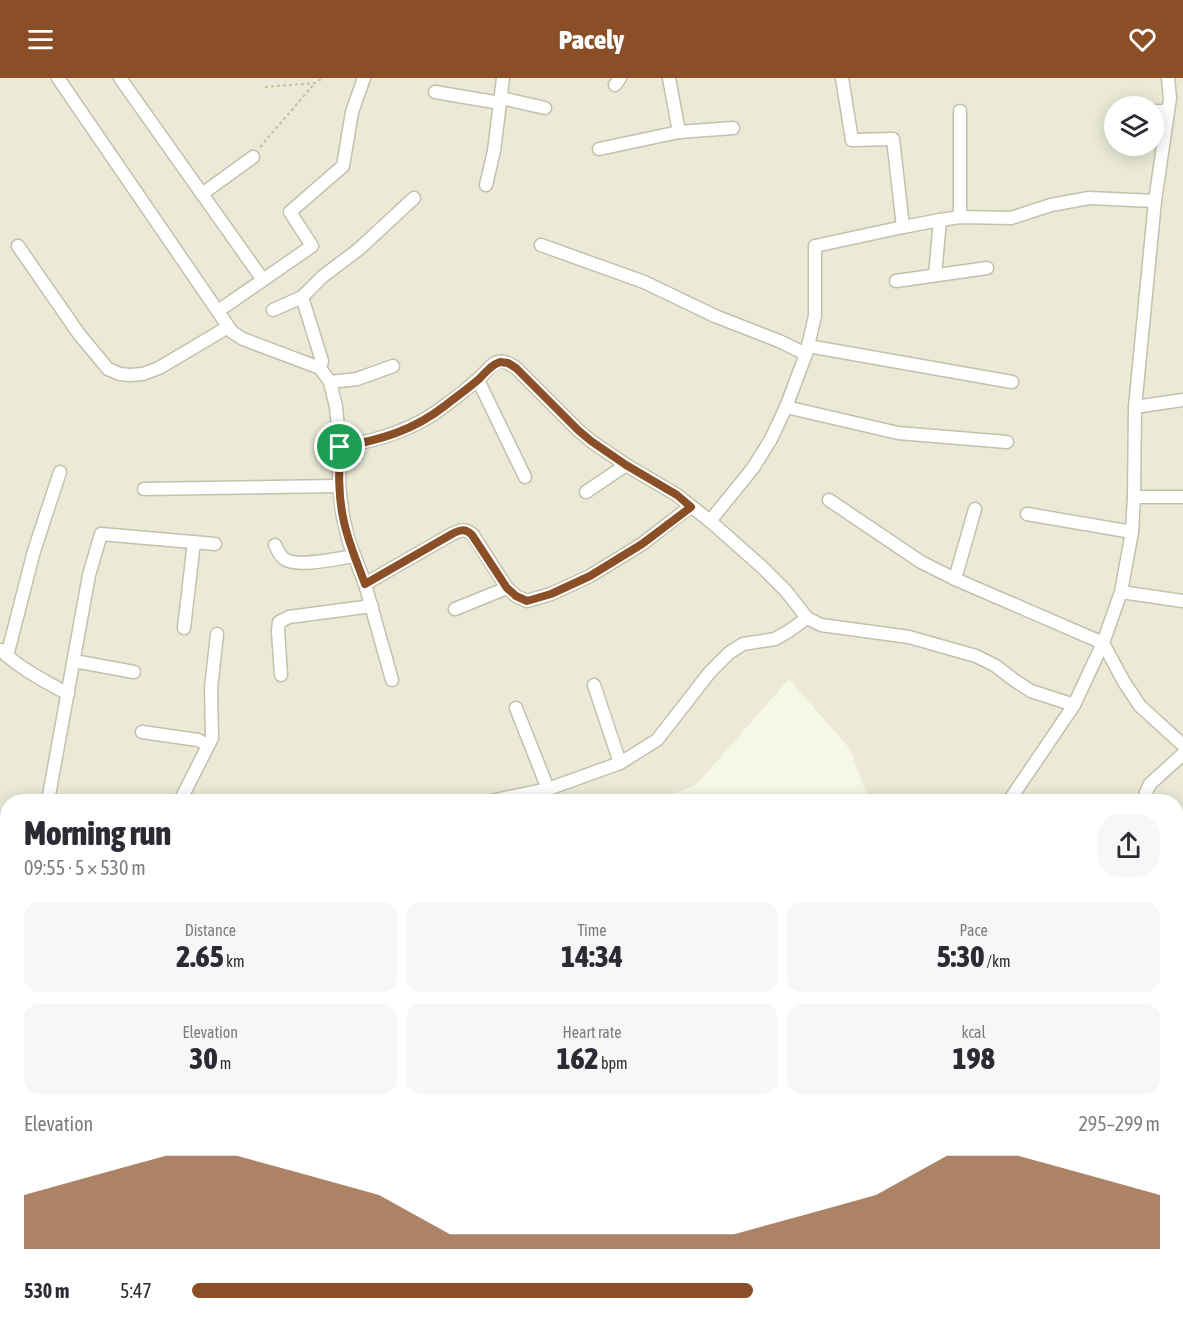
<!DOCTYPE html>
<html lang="en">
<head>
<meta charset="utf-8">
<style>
	:root { --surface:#fff; --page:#f7f7f7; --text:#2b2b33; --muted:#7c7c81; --accent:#8a4f26 }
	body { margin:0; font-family:"Asap Condensed",sans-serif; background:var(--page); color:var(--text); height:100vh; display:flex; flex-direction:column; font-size:22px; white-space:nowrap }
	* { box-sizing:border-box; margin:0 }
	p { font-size:20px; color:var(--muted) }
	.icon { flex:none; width:33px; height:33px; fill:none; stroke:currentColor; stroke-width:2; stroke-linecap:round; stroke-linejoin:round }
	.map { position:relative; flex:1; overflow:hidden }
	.panel { position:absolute; left:0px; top:716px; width:1184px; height:532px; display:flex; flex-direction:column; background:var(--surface); border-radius:24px 24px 0 0; box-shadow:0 3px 15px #0003 }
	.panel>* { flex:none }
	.buttons { position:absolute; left:1104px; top:18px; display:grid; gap:12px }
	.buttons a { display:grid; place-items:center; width:60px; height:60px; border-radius:50%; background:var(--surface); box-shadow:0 3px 15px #0003; font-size:30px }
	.pin { position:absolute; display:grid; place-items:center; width:51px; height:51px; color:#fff; margin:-26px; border:3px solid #fff; border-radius:50%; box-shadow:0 2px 6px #0007 }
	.round { display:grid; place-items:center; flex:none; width:63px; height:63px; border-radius:24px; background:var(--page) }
	.summary { display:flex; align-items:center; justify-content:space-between; height:102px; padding:0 24px }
	h1 { font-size:33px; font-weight:800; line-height:45px }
	.figures { display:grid; grid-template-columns:repeat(3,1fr); gap:9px; height:102px; padding:6px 24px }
	.figures div { display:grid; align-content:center; border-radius:15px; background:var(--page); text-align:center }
	.figures b { font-size:30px; font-weight:800 }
	.figures small { font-size:16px; font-weight:400 }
	.figures p { font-size:16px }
	.chart { height:168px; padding:12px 24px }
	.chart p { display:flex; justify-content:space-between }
	.chart svg { width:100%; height:108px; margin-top:6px; fill:var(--accent); opacity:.7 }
	ul { padding:0 24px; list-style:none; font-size:20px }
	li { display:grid; grid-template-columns:96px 72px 1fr; align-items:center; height:45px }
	li i { height:15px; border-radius:8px; background:var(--accent) }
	header { display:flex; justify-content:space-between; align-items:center; height:78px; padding:0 24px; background:var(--accent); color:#fff; font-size:27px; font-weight:800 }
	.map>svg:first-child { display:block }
	.residential { fill:#eaead7; fill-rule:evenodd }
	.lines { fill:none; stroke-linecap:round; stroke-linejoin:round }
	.minor-casing { stroke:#c3c1ab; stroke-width:15 }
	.path { stroke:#c6c29b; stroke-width:2; stroke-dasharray:3 3; stroke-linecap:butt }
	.minor { stroke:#fff; stroke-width:12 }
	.route-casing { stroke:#fff; stroke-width:12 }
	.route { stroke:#8a4f26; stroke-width:8 }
</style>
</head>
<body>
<header><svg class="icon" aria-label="menu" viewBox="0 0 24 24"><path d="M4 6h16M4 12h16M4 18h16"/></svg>Pacely<svg class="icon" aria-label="heart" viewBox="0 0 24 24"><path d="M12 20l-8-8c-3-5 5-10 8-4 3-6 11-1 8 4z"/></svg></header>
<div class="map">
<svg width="1183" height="1247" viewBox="0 0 1183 1247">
	<rect width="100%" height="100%" fill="#f6f6e9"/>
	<path class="residential" d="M0 0H1183V1247H839L834 1241 1176 1240V723H869L850 671 789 601 696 707 652 723H8V1240L278 1241 269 1247H0ZM1114 28H1154V68H1114Z"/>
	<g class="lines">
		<defs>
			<g id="minor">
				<polyline points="58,0 232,254 243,261 320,290 330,304 336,329 340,369 339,408 343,439 349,464 365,506 392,602"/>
				<polyline points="120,0 263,202"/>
				<polyline points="669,0 679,54"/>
				<polyline points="842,0 852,62 893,61 903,149"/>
				<polyline points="615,7 620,0"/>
				<polyline points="435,14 500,25"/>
				<polyline points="501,20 545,30"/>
				<polyline points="960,33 960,139"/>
				<polyline points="1154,33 1168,33"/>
				<polyline points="599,71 679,54 733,50"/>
				<polyline points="486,107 494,73 503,0"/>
				<polyline points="202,116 253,79"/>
				<polyline points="541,167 644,204 715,238 779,263 806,276"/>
				<polyline points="18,168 79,256 108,291 120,296 130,297 143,296 159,290 228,249"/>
				<polyline points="935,197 940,142"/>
				<polyline points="896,203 987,190"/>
				<polyline points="302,219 322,283 320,290"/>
				<polyline points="273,232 302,219 322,199 359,171 414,120"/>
				<polyline points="218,233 312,168 290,134 343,88 352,34 364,0"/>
				<polyline points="808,268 1012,304"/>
				<polyline points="478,302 525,399"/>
				<polyline points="330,304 357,301 393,288"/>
				<polyline points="786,329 898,355 1007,364"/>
				<polyline points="1135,329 1183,322"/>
				<path d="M340 369C379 362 414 352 446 327 457 319 468 310 478 301 484 296 489 289 495 285 503 281 510 286 516 290L578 352 591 363 626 387 677 417 710 443 762 489 786 513 807 540 821 547 909 559 976 578 996 588 1014 602 1031 613 1074 627"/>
				<polyline points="144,411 339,408"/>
				<polyline points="586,414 626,387"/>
				<polyline points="1134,419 1183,419"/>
				<polyline points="829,422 921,484 955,501 1103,565 1124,604 1140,628 1183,667"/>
				<polyline points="1027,436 1132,454"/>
				<polyline points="710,443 753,390 771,361 786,329 806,276 815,238 815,168 903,149 940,142 960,139 1011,140 1051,127 1089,120 1155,123"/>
				<path d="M275 467C277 471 280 477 283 480 296 491 338 480 355 478"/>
				<polyline points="955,501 975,431"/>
				<path d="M365 506 452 456C460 452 465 450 473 457L507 510 516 518 527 523 551 516 590 498 642 466 691 428"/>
				<polyline points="1121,514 1183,523"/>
				<polyline points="455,531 507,510"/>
				<polyline points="184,550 194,464"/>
				<path d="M1 572C20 591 45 603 68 616"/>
				<polyline points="7,578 34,473 60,394"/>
				<polyline points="74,583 134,594"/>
				<polyline points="281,597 278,553 279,544 289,539 372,528"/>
				<polyline points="594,607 620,685"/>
				<polyline points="516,630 548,711"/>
				<polyline points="142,654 198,662 208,667"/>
				<polyline points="48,723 89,497 101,456 215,466"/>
				<polyline points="180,723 212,660 211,610 217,556"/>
				<polyline points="491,723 548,711 620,685 657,662 710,594 729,575 743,566 775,561 789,553 807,540"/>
				<polyline points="1009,723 1074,627 1103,565 1121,514 1132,454 1134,419 1135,329 1155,123 1170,20 1168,0"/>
				<polyline points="1147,723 1146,714 1150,706 1183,676"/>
				<polyline points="0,804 8,803"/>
				<polyline points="0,919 8,920"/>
				<polyline points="0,1109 8,1113"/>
				<polyline points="33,1240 34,1247"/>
				<polyline points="920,1240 925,1247"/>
				<polyline points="80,1247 92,1240"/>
				<polyline points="1077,1247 1078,1240"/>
			</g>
		</defs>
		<use href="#minor" class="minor-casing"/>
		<g class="path">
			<polyline points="265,9 315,5 323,0"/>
			<polyline points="260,69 315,5"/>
		</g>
		<use href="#minor" class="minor"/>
	</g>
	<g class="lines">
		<defs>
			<path id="route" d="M500 284 508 285 516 290 578 352 591 363 626 387 677 417 691 429 642 466 590 498 551 516 527 523 516 518 507 510 472 457C465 450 460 452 452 456L365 506C357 484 347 462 343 439 338 416 339 392 340 369 380 362 413 353 446 327 457 318 469 310 479 301 486 294 491 287 500 284Z"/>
		</defs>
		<use href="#route" class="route-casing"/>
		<use href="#route" class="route"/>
	</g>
</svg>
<div class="buttons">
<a><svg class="icon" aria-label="layers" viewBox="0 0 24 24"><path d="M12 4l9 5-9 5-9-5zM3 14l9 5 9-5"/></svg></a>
</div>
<div class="pin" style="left:340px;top:369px;background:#1e9e55"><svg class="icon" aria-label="arrive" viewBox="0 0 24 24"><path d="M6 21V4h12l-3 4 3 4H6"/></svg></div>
<section class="panel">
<div class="summary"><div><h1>Morning run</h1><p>09:55 · 5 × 530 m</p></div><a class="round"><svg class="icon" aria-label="share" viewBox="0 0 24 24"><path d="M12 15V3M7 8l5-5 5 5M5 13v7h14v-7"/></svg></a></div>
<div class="figures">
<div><p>Distance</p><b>2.65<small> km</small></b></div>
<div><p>Time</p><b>14:34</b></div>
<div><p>Pace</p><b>5:30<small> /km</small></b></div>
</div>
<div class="figures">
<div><p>Elevation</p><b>30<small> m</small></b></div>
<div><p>Heart rate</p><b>162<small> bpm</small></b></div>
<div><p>kcal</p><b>198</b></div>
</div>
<div class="chart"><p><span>Elevation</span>295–299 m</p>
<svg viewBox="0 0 160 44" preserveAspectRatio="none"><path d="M0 44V22L10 14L20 6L30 6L40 14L50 22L60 38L70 38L80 38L90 38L100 38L110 30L120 22L130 6L140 6L150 14L160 22V44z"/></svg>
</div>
<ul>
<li><b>530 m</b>5:47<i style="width:58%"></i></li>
</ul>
</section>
</div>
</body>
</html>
